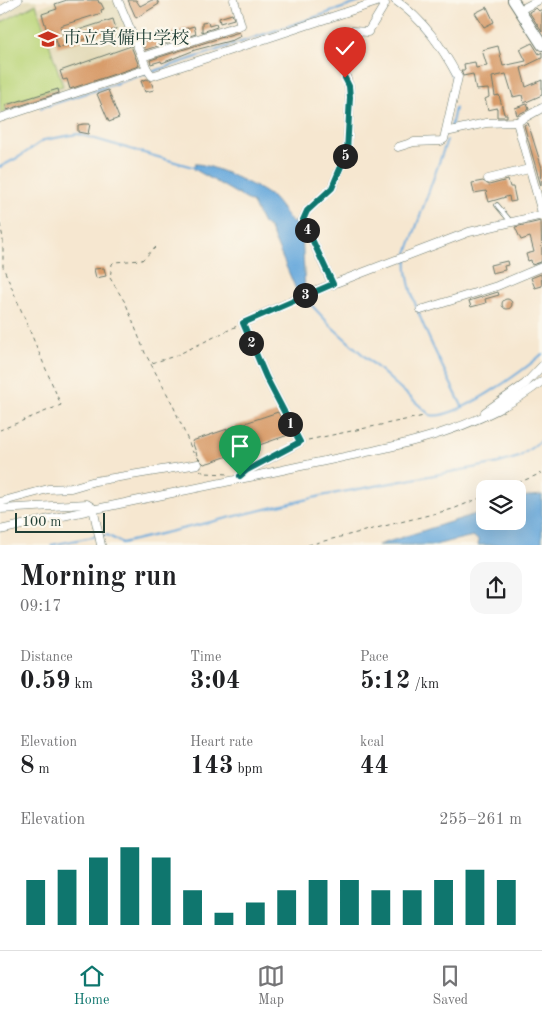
<!DOCTYPE html>
<html lang="en">
<head>
<meta charset="utf-8">
<style>
	:root { --surface:#fff; --page:#f6f6f6; --text:#202124; --muted:#757577; --line:#e0e0e0; --accent:#0f766e }
	body { margin:0; font-family:"Old Standard TT","Noto Serif JP",serif; background:var(--page); color:var(--text); height:100vh; display:flex; flex-direction:column; font-size:19px; white-space:nowrap }
	* { box-sizing:border-box; margin:0 }
	p { font-size:16px; color:var(--muted) }
	.icon { flex:none; width:28px; height:28px; fill:none; stroke:currentColor; stroke-width:2; stroke-linecap:round; stroke-linejoin:round }
	.map { position:relative; height:545px; overflow:hidden }
	.panel { display:flex; flex-direction:column; background:var(--surface); flex:1 }
	.panel>* { flex:none }
	.fabs { position:absolute; left:476px; top:480px; display:grid; gap:10px }
	.fabs a { display:grid; place-items:center; width:50px; height:50px; border-radius:10px; background:var(--surface); box-shadow:0 5px 20px #0002; font-size:25px }
	.scale { position:absolute; left:15px; bottom:12px; width:90px; box-sizing:border-box; padding-left:5px; border:2px solid #1f3d34; border-top:0; font-size:14px; line-height:18px; white-space:nowrap; color:#1f3d34; -webkit-text-stroke:4px #fbf7ec; paint-order:stroke }
	.pin { position:absolute; display:grid; place-items:center; width:42px; height:42px; color:#fff; margin:-51px -21px; border-radius:50% 50% 50% 0; rotate:-45deg; box-shadow:0 0 5px #0007 }
	.pin .icon { rotate:45deg }
	.km { position:absolute; width:25px; height:25px; margin:-12px; border-radius:50%; background:#222; color:#fff; font-size:14px; line-height:25px; text-align:center }
	.round { display:grid; place-items:center; flex:none; width:52px; height:52px; border-radius:15px; background:var(--page) }
	.overview { display:flex; align-items:center; justify-content:space-between; height:85px; padding:0 20px }
	h1 { font-size:28px; font-weight:700; line-height:38px }
	.figures { display:grid; grid-template-columns:repeat(3,1fr); gap:8px; height:85px; padding:5px 20px }
	.figures div { display:grid; align-content:center }
	.figures b { font-size:25px; font-weight:700 }
	.figures small { font-size:14px; font-weight:400 }
	.figures p { font-size:14px }
	.chart { height:140px; padding:10px 20px }
	.chart p { display:flex; justify-content:space-between }
	.chart svg { width:100%; height:90px; margin-top:5px; stroke:var(--accent); stroke-width:6 }
	.tabs { display:flex; justify-content:space-around; align-items:center; height:70px; border-top:1px solid var(--line); background:var(--surface); font-size:14px; color:var(--muted) }
	.tabs a { display:grid; justify-items:center; gap:2px }
	.tabs .current { color:var(--accent) }
	.map>svg:first-child { display:block }
	.built { fill:#e4dbba }
	.green { fill:#bcd67b; stroke:#6e8a58 }
	.water { fill:#68a9dc; stroke:#447388 }
	.lines { fill:none; stroke-linecap:round; stroke-linejoin:round }
	.stream { stroke:#68a9dc; stroke-width:2 }
	.building { fill:#d89c6a }
	.service-casing { stroke:#6a786b; stroke-width:5.5 }
	.minor-casing { stroke:#6a786b; stroke-width:9 }
	.secondary-casing { stroke:#6a786b; stroke-width:12 }
	.path { stroke:#6a786b; stroke-width:1; stroke-dasharray:4 4; stroke-linecap:butt }
	.service { stroke:#fff; stroke-width:4 }
	.minor { stroke:#fff; stroke-width:8 }
	.secondary { stroke:#fff; stroke-width:10 }
	.route-casing { stroke:#fff; stroke-width:10 }
	.route { stroke:#0f766e; stroke-width:6 }
	.labels { text-anchor:middle; dominant-baseline:central; stroke-width:4.5; stroke-linejoin:round; paint-order:stroke }
	.poi-label { font-size:18px; fill:#1f3d34; stroke:#fbf7ec; text-anchor:start }
</style>
</head>
<body>
<div class="map">
<svg width="542" height="545" viewBox="0 0 542 545">
	<rect width="100%" height="100%" fill="#fbf7ec"/>
	<filter id="ink" filterUnits="userSpaceOnUse"><feTurbulence type="fractalNoise" baseFrequency=".02" numOctaves="2"/><feDisplacementMap in="SourceGraphic" scale="10" xChannelSelector="R" yChannelSelector="G"/><feConvolveMatrix kernelMatrix="1 2 1 2 8 2 1 2 1" color-interpolation-filters="sRGB"/></filter>
	<filter id="wash" filterUnits="userSpaceOnUse"><feTurbulence type="fractalNoise" baseFrequency=".0096" numOctaves="4" result="noise"/><feDisplacementMap in="SourceGraphic" scale="20" xChannelSelector="R" yChannelSelector="G"/><feGaussianBlur stdDeviation="1.12" result="paint"/><feColorMatrix in="noise" values="0 0 0 0 0 0 0 0 0 0 0 0 0 0 0 0 0 1.4 0 .05"/><feComposite in="paint" operator="in"/></filter>
	<g filter="url(#wash)">
		<rect width="100%" height="100%" fill="#f6e7d0"/>
		<polygon class="built" points="26,0 36,0 39,7 60,0 115,0 144,67 0,116 0,16"/>
		<polygon class="green" points="36,4 63,86 5,105 6,111 0,113 0,23"/>
		<g class="water">
			<path d="M195 164C210 163 259 187 272 197 279 204 285 214 292 222H297L302 231 305 293 298 294 270 229 262 222 253 203 194 169Z"/>
			<polygon points="542,495 542,545 478,545 479,541 473,536 434,545 378,545 485,511 485,521 518,521 518,497"/>
		</g>
		<g class="lines">
			<g class="stream">
				<polyline points="419,25 425,33"/>
				<polyline points="441,55 454,80"/>
				<polyline points="152,72 366,0"/>
				<polyline points="41,108 148,73"/>
				<polyline points="451,128 455,108"/>
				<polyline points="0,167 19,157 44,140 78,134 196,168"/>
				<polyline points="407,253 447,140"/>
				<path d="M407 258C402 293 446 373 462 406"/>
				<path d="M304 297 332 327 430 415C454 421 524 371 542 354"/>
				<polyline points="102,536 107,535 122,543 321,496 499,463 519,457 542,440"/>
				<polyline points="51,545 98,536"/>
			</g>
		</g>
		<g id="blocks">
			<g class="building">
				<polygon points="67,0 98,0 99,3 101,3 104,9 101,10 102,13 60,26 63,35 113,19 116,29 58,48 51,29 47,31 42,14 57,9 55,4"/>
				<polygon points="128,0 136,0 140,6 152,0 157,0 159,4 136,18"/>
				<polygon points="487,7 494,22 484,27 475,13"/>
				<polygon points="536,8 539,11 542,9 542,32 529,12"/>
				<polygon points="232,14 234,19 220,23 219,18"/>
				<polygon points="208,22 209,26 216,24 217,27 202,32 202,23"/>
				<polygon points="194,26 196,34 145,50 142,42"/>
				<polygon points="239,32 241,36 233,40 195,50 162,63 161,61 151,64 150,60"/>
				<polygon points="532,43 539,54 542,52 542,58 521,68 522,72 526,87 542,80 542,95 524,103 522,95 513,97 506,74 492,77 495,96 499,95 504,114 507,114 507,117 497,117 497,108 488,110 485,99 489,97 488,89 476,90 473,74 463,76 461,70 465,70 464,64 475,62 476,68 487,66 482,50 498,46 503,66 526,61 520,49"/>
				<polygon points="131,46 139,66 70,89 67,79 63,80 60,71"/>
				<polygon points="147,79 151,81 154,90 145,92 141,81"/>
				<polygon points="58,89 59,93 7,110 6,105"/>
				<polygon points="108,90 119,118 109,122 97,94"/>
				<polygon points="527,104 529,109 517,115 515,108"/>
				<polygon points="528,123 542,168 541,186 524,125"/>
				<polygon points="84,124 90,124 88,134 78,132 78,125"/>
				<polygon points="508,180 510,187 513,187 516,201 510,202 509,196 489,202 486,191 474,193 472,183 483,181 489,185"/>
				<polygon points="541,221 542,258 541,262 532,265 531,260 528,261 526,254 534,252 530,237 521,240 515,227"/>
				<polygon points="507,261 508,265 504,266 505,270 492,273 490,265"/>
				<polygon points="104,268 106,276 96,278 94,269"/>
				<polygon points="541,274 542,286 535,288 531,278"/>
				<polygon points="498,292 499,295 485,299 486,303 471,307 469,301"/>
				<circle cx="507" cy="304" r="5"/>
				<polygon points="278,412 288,430 288,435 211,462 204,464 198,458 192,441"/>
			</g>
		</g>
	</g>
	<g filter="url(#ink)">
		<use href="#blocks" fill-opacity="0" stroke="#6a786b" stroke-width="1"/>
		<g class="lines">
			<defs>
				<polyline id="service" points="497,205 511,222"/>
				<g id="minor">
					<polyline points="118,0 147,69"/>
					<path d="M395 0C424 20 442 47 458 77L444 139 441 141 414 142 398 147"/>
					<polyline points="520,10 539,0"/>
					<polyline points="0,11 18,0"/>
					<polyline points="142,57 241,25 234,0"/>
					<polyline points="542,108 517,122 542,213"/>
					<polyline points="0,118 147,69 152,76 383,0"/>
					<polyline points="446,132 486,123 517,122"/>
					<polyline points="488,179 529,169"/>
					<polyline points="333,285 303,220 307,211 332,188 347,152 350,97 349,86 345,73 349,35 353,31 368,32 385,4 384,0"/>
					<polyline points="421,310 497,286 542,267"/>
					<polyline points="485,412 525,384 542,366"/>
					<polyline points="240,479 242,474 247,471 300,442 266,377 243,323 312,292 469,232 542,215"/>
					<polyline points="0,502 48,489 71,488 95,481 198,464"/>
					<polyline points="0,509 87,504 93,508 101,545"/>
					<path d="M0 530C100 507 200 488 301 466 384 448 473 436 542 381"/>
				</g>
				<polyline id="secondary" points="513,0 542,45"/>
			</defs>
			<use href="#service" class="service-casing"/>
			<use href="#minor" class="minor-casing"/>
			<use href="#secondary" class="secondary-casing"/>
			<g class="path">
				<polyline points="0,224 3,238 3,267 61,405 0,430"/>
				<polyline points="156,247 142,260 114,262 112,264 110,278 126,304 145,353 172,403 195,457"/>
				<polyline points="152,363 175,356 237,326"/>
				<polyline points="308,440 424,416"/>
				<polyline points="200,470 204,473 230,474"/>
				<polyline points="503,489 542,473"/>
				<polyline points="308,545 453,509 485,496"/>
			</g>
			<use href="#service" class="service"/>
			<use href="#minor" class="minor"/>
			<use href="#secondary" class="secondary"/>
		</g>
	</g>
	<g class="lines" filter="url(#ink)">
		<defs>
			<polyline id="route" points="240,476 247,470 300,442 266,377 243,323 333,284 303,220 307,211 332,188 347,152 350,97 349,86 345,78"/>
		</defs>
		<use href="#route" class="route-casing"/>
		<use href="#route" class="route"/>
	</g>
	<defs>
		<symbol id="school-bare" viewBox="-9 -9 18 18"><path d="M0-5L7-2L0 1L-7-2ZM-4 1L0 2.5L4 1V4Q0 6-4 4Z" fill="#c8321e" stroke="#fbf7ec" stroke-width="2.5" paint-order="stroke"/></symbol>
	</defs>
	<g fill-rule="evenodd">
		<use href="#school-bare" x="34" y="25" width="28" height="28"/>
	</g>
	<g class="labels">
		<g class="poi-label">
			<text x="63" y="39">市立真備中学校</text>
		</g>
	</g>
</svg>
<div class="fabs">
<a><svg class="icon" aria-label="layers" viewBox="0 0 24 24"><path d="M12 4l9 5-9 5-9-5zM3 14l9 5 9-5"/></svg></a>
</div>
<div class="scale">100 m</div>
<div class="pin" style="left:240px;top:476px;background:#1e9e55"><svg class="icon" aria-label="arrive" viewBox="0 0 24 24"><path d="M6 21V4h12l-3 4 3 4H6"/></svg></div>
<div class="pin" style="left:345px;top:78px;background:#d93025"><svg class="icon" aria-label="check" viewBox="0 0 24 24"><path d="M5 12l5 5 9-10"/></svg></div>
<b class="km" style="left:290px;top:424px">1</b>
<b class="km" style="left:251px;top:343px">2</b>
<b class="km" style="left:305px;top:295px">3</b>
<b class="km" style="left:307px;top:230px">4</b>
<b class="km" style="left:345px;top:156px">5</b>
</div>
<section class="panel">
<div class="overview"><div><h1>Morning run</h1><p>09:17</p></div><a class="round"><svg class="icon" aria-label="share" viewBox="0 0 24 24"><path d="M12 15V3M7 8l5-5 5 5M5 13v7h14v-7"/></svg></a></div>
<div class="figures">
<div><p>Distance</p><b>0.59<small> km</small></b></div>
<div><p>Time</p><b>3:04</b></div>
<div><p>Pace</p><b>5:12<small> /km</small></b></div>
</div>
<div class="figures">
<div><p>Elevation</p><b>8<small> m</small></b></div>
<div><p>Heart rate</p><b>143<small> bpm</small></b></div>
<div><p>kcal</p><b>44</b></div>
</div>
<div class="chart"><p><span>Elevation</span>255–261 m</p>
<svg viewBox="0 0 160 44" preserveAspectRatio="none"><path d="M5 44V22M15 44V17M25 44V11M35 44V6M45 44V11M55 44V27M65 44V38M75 44V33M85 44V27M95 44V22M105 44V22M115 44V27M125 44V27M135 44V22M145 44V17M155 44V22"/></svg>
</div>
</section>
<nav class="tabs">
<a class="current"><svg class="icon" aria-label="home" viewBox="0 0 24 24"><path d="M3 11l9-7 9 7M6 9v11h12V9"/></svg>Home</a>
<a><svg class="icon" aria-label="map" viewBox="0 0 24 24"><path d="M3 6l6-2 6 2 6-2v14l-6 2-6-2-6 2zM9 4v14M15 6v14"/></svg>Map</a>
<a><svg class="icon" aria-label="saved" viewBox="0 0 24 24"><path d="M7 4h10v16l-5-4-5 4z"/></svg>Saved</a>
</nav>
</body>
</html>
